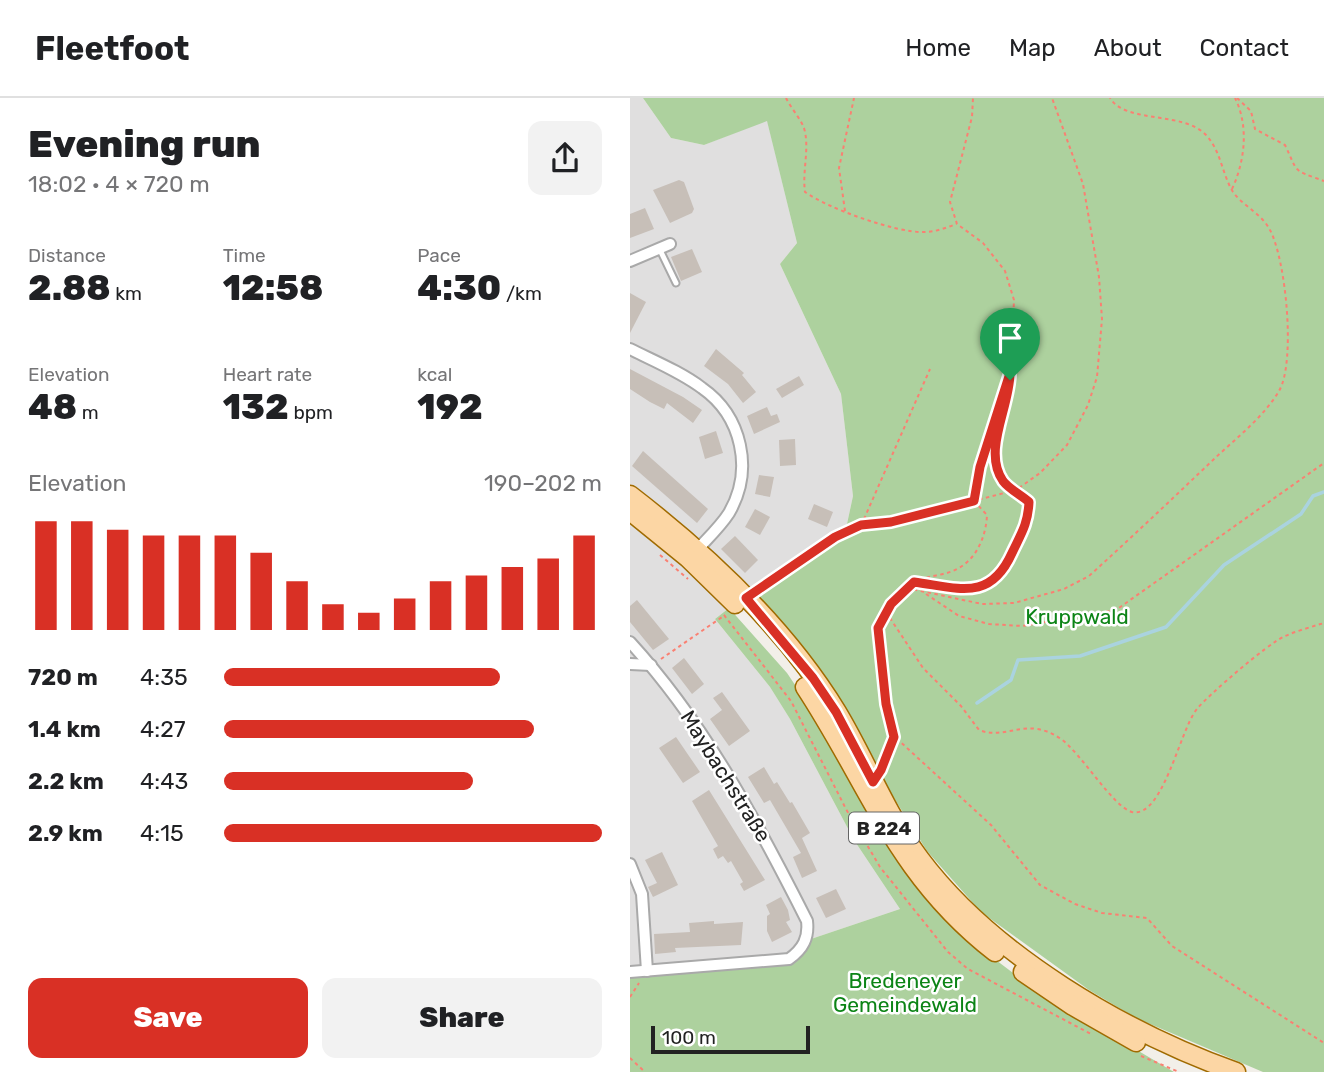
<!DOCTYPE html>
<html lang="en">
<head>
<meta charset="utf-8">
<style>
	:root { --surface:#fff; --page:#f2f2f2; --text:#202124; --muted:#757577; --line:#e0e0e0; --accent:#d93025 }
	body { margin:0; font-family:Rubik,sans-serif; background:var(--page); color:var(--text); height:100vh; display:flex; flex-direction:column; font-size:26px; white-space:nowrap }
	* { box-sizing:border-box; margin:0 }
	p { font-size:23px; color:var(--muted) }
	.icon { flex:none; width:38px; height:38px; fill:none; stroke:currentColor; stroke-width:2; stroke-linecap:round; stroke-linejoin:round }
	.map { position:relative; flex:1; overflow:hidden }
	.details { display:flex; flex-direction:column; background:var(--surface); width:630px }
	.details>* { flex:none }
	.scale { position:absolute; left:21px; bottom:18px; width:159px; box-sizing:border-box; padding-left:7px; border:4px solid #222; border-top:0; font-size:19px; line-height:24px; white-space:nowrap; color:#222; -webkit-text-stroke:5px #fff; paint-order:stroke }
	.pin { position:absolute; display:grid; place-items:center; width:60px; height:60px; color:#fff; margin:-72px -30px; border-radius:50% 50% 50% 0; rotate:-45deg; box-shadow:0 0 7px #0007 }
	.pin .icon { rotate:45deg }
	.round { display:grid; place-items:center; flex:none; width:74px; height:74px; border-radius:14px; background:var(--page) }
	.headline { display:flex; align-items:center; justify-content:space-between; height:119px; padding:0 28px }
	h1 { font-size:38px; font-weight:800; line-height:52px }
	.metrics { display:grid; grid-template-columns:repeat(3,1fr); gap:10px; height:119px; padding:7px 28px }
	.metrics div { display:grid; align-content:center }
	.metrics b { font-size:35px; font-weight:800 }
	.metrics small { font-size:19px; font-weight:400 }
	.metrics p { font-size:19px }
	.chart { height:196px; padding:14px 28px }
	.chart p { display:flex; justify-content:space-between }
	.chart svg { width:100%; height:126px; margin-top:7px; stroke:var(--accent); stroke-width:6 }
	.primary-button { display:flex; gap:14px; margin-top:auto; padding:14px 28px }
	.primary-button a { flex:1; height:80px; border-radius:14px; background:var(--accent); color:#fff; font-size:28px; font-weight:800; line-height:80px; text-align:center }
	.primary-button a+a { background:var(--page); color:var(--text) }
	ul { padding:0 28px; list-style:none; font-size:23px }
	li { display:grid; grid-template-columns:112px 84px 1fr; align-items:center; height:52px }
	li i { height:18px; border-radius:9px; background:var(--accent) }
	header { display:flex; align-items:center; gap:42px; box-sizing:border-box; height:98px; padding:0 35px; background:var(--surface); border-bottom:2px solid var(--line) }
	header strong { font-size:33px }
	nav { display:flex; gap:38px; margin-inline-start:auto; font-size:24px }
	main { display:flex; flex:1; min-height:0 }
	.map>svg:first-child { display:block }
	.residential { fill:#e0dfdf }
	.forest { fill:#add19e }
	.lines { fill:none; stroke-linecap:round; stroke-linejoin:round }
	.stream { stroke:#aad3df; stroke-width:3.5 }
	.building { fill:#c7bfb8 }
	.service-casing { stroke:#a9a9a9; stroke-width:9 }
	.minor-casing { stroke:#a9a9a9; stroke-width:14 }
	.primary-casing { stroke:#a06b00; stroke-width:21 }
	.path { stroke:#fa8072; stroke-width:2; stroke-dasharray:3.5 3.5; stroke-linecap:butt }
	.service { stroke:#fff; stroke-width:5 }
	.minor { stroke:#fff; stroke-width:10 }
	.primary { stroke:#fcd6a4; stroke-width:18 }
	.route-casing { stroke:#fff; stroke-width:14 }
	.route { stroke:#d93025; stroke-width:9 }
	.labels { text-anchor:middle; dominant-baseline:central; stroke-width:5; stroke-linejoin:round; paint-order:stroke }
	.shield { fill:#fff; stroke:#646464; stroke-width:2 }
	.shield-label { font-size:19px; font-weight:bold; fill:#222 }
	.park-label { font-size:21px; fill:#0c8416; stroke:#fff }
	.street-label { font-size:21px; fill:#222; stroke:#fff }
</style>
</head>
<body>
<header>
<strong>Fleetfoot</strong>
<nav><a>Home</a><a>Map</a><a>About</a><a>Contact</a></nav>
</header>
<main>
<section class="details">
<div class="headline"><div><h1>Evening run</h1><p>18:02 · 4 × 720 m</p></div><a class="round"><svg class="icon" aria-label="share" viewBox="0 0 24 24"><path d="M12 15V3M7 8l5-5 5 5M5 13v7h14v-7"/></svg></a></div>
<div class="metrics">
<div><p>Distance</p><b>2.88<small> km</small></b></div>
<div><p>Time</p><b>12:58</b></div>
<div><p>Pace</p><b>4:30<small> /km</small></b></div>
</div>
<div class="metrics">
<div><p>Elevation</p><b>48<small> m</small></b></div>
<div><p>Heart rate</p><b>132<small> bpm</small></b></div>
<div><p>kcal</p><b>192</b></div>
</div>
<div class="chart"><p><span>Elevation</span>190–202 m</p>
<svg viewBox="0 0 160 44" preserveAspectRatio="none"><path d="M5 44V6M15 44V6M25 44V9M35 44V11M45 44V11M55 44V11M65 44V17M75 44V27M85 44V35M95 44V38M105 44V33M115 44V27M125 44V25M135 44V22M145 44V19M155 44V11"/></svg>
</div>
<ul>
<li><b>720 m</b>4:35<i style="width:73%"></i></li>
<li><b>1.4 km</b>4:27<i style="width:82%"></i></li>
<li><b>2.2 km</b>4:43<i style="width:66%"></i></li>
<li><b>2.9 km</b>4:15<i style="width:100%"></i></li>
</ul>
<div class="primary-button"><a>Save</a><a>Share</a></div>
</section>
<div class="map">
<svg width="694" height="974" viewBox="0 0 694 974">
	<rect width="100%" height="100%" fill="#f2efe9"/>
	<polygon class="residential" points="0,0 13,0 41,40 74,47 137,22 167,145 150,166 211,296 223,398 217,426 121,492 85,521 140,589 160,621 224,742 270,811 178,842 158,859 0,871"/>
	<g class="forest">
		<polygon points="13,0 694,0 694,974 633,974 506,920 459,892 351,814 297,753 249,676 216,610 175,552 121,492 217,426 223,398 211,296 150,166 167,145 137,23 74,47 41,40"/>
		<polygon points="99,510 157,575 190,624 261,753 325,831 404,891 544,974 0,974 0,877 149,865 178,842 270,811 224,742 160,621 140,589 85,521"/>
	</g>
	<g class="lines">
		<polyline class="stream" points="347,605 381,582 388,562 450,558 536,529 594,467 671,416 683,398 694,394"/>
	</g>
	<g class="building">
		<polygon points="49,82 54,84 64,111 62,115 40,125 23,92"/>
		<polygon points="15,110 24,131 0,140 0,116"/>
		<polygon points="62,151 72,174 51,183 41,159"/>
		<polygon points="0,195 16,204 0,235"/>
		<polygon points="86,251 114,275 112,277 126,294 113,305 98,286 74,268"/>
		<polygon points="0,271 53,299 72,312 63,325 37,305 34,311 20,304 0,291"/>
		<polygon points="169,278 174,287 152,300 146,291"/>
		<polygon points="137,309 141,318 147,316 150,324 124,336 117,318"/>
		<polygon points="86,333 93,355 75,361 69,339"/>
		<polygon points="165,341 166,367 150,368 149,342"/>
		<polygon points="13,353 78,411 67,425 2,368"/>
		<polygon points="129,377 144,379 140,399 125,396"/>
		<polygon points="184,406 203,414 197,429 178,421"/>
		<polygon points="125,411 140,419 130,437 115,429"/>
		<polygon points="105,438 128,462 115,475 91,451"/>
		<polygon points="7,502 39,541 23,552 0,524 0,508"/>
		<polygon points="54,560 74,586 62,596 42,570"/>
		<polygon points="92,594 120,633 99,648 80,621 92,612 83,600"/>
		<polygon points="46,639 70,674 53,685 29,650"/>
		<polygon points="134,669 144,686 147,684 160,705 162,704 180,735 172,740 187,773 172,780 163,759 171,755 140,702 134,705 118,679"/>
		<polygon points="79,692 135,782 114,793 110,786 113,784 101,763 98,765 93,758 88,761 83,751 88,748 84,741 62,703"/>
		<polygon points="32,754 48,787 23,799 18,789 27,785 15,762"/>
		<polygon points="206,791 216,811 196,820 186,800"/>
		<polygon points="151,799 158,812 160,822 156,824 162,834 142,844 137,833 137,818 140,816 136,807"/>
		<polygon points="84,823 84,826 113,824 111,847 45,850 46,854 25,856 24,836 60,834 59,825"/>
	</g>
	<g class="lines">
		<defs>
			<g id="service">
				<polyline points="29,150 46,185"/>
				<polyline points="119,498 205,439 231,427"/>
			</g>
			<g id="minor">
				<polyline points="0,163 40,146"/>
				<path d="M0 251C24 263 51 274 72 290 112 318 124 372 99 415 90 429 77 441 67 452"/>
				<path d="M0 544C75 626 127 724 177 823 179 840 173 851 159 861L0 874"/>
				<polyline points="0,566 21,567"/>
				<polyline points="0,766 12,796 17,873"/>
			</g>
			<g id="primary">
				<path d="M0 397C78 457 155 529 207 614 236 662 256 716 290 761 362 857 494 934 606 974"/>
				<polyline points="0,413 58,460 105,506"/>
				<path d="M175 589C240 688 266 777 365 854"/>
				<polyline points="393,874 443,908 506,944"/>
			</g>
		</defs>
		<use href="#service" class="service-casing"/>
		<use href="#minor" class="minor-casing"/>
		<use href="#primary" class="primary-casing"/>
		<g class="path">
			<path d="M156 0C161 10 170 20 174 30 180 50 172 73 175 94 197 110 266 135 294 134 305 134 316 130 326 126"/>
			<path d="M607 0 621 13 625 31 655 47C669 76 661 71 694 83"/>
			<path d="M602 91C615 63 619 28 605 0"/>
			<polyline points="215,113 209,70 224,0"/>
			<polyline points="344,402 350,369 378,279"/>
			<path d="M344 403 357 417C356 438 347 461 327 471 314 478 298 477 285 484 270 492 258 509 249 524L256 606 265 639 361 727 410 787 445 806 472 815 517 820 542 848 694 945"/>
			<polyline points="234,421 300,271"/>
			<polyline points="240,426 261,424 386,392 410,375 437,347 458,307 467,279 472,221 469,179 453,86 422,0"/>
			<polyline points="30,457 58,481"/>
			<path d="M285 484C331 490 359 503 382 455 391 436 398 425 399 404L376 386 364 361 380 293 384 202 375 173 353 145 327 126 320 104 342 19 343 0"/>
			<path d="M277 490 352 506 384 505 434 491 459 478C501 440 542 401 583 362 605 341 633 320 649 293 666 264 656 162 640 132 632 116 613 108 603 94 592 76 591 53 576 37 554 13 496 26 480 0"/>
			<polyline points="296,496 329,518 359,526 392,528 486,512 694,365"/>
			<path d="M256 514 293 570 331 608 349 632C377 643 396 617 431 641 451 655 483 709 502 714 533 721 550 631 567 611 578 597 638 546 653 539 666 533 681 529 694 525"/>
			<polyline points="94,517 161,603 216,711 250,769 318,854 338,871 461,936"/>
			<polyline points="31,561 95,517"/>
			<polyline points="252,670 264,640"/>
			<polyline points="0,899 9,885"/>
			<polyline points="511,958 549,974"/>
			<polyline points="0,960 15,974"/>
		</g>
		<use href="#service" class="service"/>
		<use href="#minor" class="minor"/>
		<use href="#primary" class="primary"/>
	</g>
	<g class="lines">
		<defs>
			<path id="route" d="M380 275C380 309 352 353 373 383 379 391 391 397 399 404 398 426 391 436 382 455 360 504 329 490 284 484L261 506 248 530 256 606 264 639 251 672 243 684 206 614 183 580 116 500 205 439 231 427 261 424 344 403 350 369Z"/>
		</defs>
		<use href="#route" class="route-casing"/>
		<use href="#route" class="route"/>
	</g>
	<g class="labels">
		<rect class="shield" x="219" y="714.5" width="70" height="31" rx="5"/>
		<g class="shield-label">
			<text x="254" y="730">B 224</text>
		</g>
		<g class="park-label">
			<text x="447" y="518">Kruppwald</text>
			<text x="275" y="882">Bredeneyer<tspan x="275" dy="24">Gemeindewald</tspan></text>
		</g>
		<g class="street-label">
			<text transform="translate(96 678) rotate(58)">Maybachstraße</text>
		</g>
	</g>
</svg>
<div class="scale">100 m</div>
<div class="pin" style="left:380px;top:282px;background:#1e9e55"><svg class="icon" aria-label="arrive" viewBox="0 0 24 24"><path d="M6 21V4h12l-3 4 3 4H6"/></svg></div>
</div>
</main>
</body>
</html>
